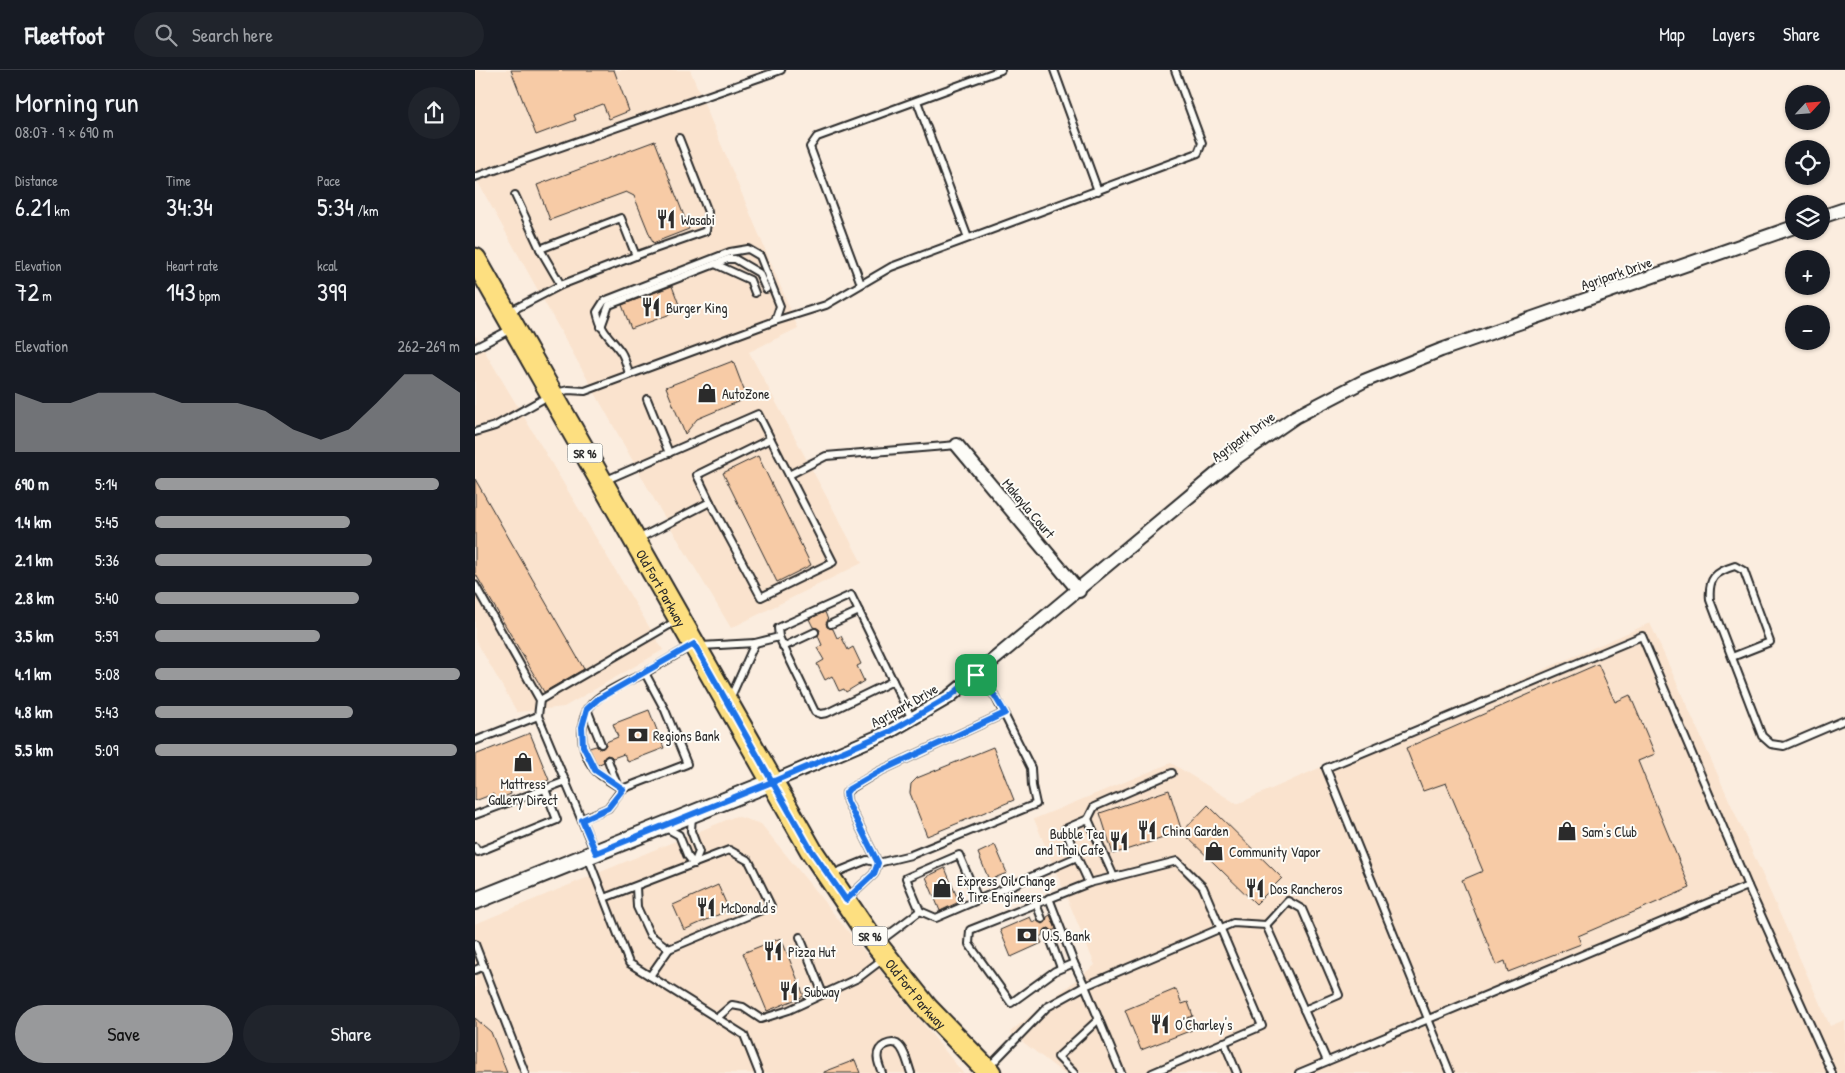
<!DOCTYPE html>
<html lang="en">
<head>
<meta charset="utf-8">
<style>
	:root { --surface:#171b24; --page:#20242c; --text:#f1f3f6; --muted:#9ea1a6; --line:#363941; --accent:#98999b }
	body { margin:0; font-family:"Patrick Hand",sans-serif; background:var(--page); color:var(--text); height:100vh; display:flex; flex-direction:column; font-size:19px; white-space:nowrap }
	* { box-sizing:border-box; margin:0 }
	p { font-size:16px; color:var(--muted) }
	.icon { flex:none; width:28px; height:28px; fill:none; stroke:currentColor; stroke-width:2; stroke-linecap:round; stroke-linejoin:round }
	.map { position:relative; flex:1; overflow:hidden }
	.side { display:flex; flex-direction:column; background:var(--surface); width:475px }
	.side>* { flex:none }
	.needle { width:32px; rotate:64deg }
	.buttons { position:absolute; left:1310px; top:15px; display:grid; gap:10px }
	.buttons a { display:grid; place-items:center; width:45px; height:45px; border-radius:50%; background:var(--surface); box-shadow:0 1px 4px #0004; font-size:25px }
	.pin { position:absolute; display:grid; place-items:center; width:42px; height:42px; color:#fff; margin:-21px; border-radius:10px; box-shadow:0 2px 8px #0006 }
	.round { display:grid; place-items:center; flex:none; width:52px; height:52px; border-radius:26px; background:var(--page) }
	.headline { display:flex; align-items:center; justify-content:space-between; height:85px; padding:0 15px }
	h1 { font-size:28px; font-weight:600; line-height:38px }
	.metrics { display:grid; grid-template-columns:repeat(3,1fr); gap:8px; height:85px; padding:5px 15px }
	.metrics div { display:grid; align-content:center }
	.metrics b { font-size:25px; font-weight:600 }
	.metrics small { font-size:14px; font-weight:400 }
	.metrics p { font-size:14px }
	.chart { height:140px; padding:10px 15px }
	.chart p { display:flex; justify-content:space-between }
	.chart svg { width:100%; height:90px; margin-top:5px; fill:var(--accent); opacity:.7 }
	.cta { display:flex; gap:10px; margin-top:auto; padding:10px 15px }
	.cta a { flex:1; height:58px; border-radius:30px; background:var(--accent); color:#111; font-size:20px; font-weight:600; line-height:58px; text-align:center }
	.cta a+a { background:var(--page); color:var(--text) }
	ul { padding:0 15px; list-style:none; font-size:16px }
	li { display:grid; grid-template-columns:80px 60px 1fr; align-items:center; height:38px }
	li i { height:12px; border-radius:6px; background:var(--accent) }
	header { display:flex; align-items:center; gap:30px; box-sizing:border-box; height:70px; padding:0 25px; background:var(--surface); border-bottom:1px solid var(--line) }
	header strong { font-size:24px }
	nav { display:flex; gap:28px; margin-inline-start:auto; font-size:18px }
	.search { width:350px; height:45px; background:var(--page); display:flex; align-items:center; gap:12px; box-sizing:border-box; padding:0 18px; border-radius:28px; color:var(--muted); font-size:19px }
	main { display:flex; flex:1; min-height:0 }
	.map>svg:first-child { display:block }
	.built { fill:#fae3ce }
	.building { fill:#f7cba6; stroke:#2b2b2b }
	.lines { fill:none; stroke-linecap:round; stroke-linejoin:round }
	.service-casing { stroke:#2b2b2b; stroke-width:10 }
	.minor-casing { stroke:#2b2b2b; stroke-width:16 }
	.tertiary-casing { stroke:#2b2b2b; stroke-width:20 }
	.primary-casing { stroke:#2b2b2b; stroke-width:25 }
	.service { stroke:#fdfcf7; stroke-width:6 }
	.minor { stroke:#fdfcf7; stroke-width:12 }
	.tertiary { stroke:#fdfcf7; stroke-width:16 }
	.primary { stroke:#fddf80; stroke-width:21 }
	.route-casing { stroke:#fff; stroke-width:10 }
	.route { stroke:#1a73e8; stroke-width:6 }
	.labels { text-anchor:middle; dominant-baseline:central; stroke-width:4; stroke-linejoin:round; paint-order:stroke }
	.shield { fill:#fdfcf7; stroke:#6a6a68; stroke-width:1 }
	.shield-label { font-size:12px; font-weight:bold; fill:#2b2b2b }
	.poi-label { font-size:14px; fill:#2b2b2b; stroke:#fdfcf7; text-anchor:start }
	.street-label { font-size:14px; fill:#2b2b2b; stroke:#fdfcf7 }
</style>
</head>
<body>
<header>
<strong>Fleetfoot</strong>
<div class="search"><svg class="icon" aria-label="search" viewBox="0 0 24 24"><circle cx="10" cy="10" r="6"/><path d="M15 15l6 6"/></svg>Search here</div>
<nav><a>Map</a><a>Layers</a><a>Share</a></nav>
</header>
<main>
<section class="side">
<div class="headline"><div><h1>Morning run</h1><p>08:07 · 9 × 690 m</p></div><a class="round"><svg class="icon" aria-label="share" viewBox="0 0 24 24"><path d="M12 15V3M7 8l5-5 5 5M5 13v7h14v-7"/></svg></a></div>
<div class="metrics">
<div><p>Distance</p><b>6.21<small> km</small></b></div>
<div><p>Time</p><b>34:34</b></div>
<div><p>Pace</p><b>5:34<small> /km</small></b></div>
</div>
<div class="metrics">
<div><p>Elevation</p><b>72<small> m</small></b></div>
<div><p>Heart rate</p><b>143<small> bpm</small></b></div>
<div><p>kcal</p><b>399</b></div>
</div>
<div class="chart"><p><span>Elevation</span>262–269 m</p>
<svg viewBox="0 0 160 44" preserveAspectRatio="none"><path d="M0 44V15L10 20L20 20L30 15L40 15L50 15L60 20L70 20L80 20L90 24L100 33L110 38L120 33L130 20L140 6L150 6L160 15V44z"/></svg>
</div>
<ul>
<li><b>690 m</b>5:14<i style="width:93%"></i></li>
<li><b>1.4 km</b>5:45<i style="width:64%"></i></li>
<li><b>2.1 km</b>5:36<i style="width:71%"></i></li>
<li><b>2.8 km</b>5:40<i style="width:67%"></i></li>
<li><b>3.5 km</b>5:59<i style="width:54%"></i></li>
<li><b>4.1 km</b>5:08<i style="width:100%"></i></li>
<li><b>4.8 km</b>5:43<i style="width:65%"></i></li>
<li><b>5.5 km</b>5:09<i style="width:99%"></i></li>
</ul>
<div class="cta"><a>Save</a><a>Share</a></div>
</section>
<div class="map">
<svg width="1370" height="1003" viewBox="0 0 1370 1003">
	<rect width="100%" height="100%" fill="#fbeddf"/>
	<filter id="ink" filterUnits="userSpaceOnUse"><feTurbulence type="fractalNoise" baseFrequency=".02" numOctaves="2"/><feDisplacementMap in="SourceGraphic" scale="10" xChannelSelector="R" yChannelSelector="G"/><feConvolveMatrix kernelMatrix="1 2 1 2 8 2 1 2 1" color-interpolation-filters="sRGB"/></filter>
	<g filter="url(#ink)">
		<g class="built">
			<polygon points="0,0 215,0 323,258 274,282 387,493 256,558 184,438 0,107"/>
			<polygon points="0,265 188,580 89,637 42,642 0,569"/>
			<polygon points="1175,553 1355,956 1370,950 1370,1003 588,1003 535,962 620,895 559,749 696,693 762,734"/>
			<polygon points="261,746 286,754 488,1003 0,1003 0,854"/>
		</g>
		<g class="building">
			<polygon points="36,0 139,0 154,41 134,49 128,34 99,45 101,50 61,65"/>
			<polygon points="180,71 214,159 178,173 159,126 151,122 75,150 62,115"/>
			<polygon points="197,216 206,240 156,259 147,235"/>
			<polygon points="258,291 272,328 222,349 210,364 191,317"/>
			<polygon points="283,386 336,495 302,512 248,403"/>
			<polygon points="0,409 109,599 69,622 0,503"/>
			<polygon points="350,542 353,550 351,553 352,557 358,559 362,568 366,566 373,580 378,577 386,594 382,596 389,611 371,622 369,619 364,621 357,606 350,610 342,594 349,590 342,578 347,575 343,566 345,560 342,558 338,557 334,549"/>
			<polygon points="1123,594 1140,632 1155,625 1180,684 1163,691 1215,818 1103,866 1106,874 1033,902 1030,891 1021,895 987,810 1008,801 971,713 948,721 931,678"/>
			<polygon points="174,640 189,678 153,692 149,684 138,688 136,686 132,685 128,689 129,692 122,695 114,678 121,676 125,679 128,678 131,675 131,672 143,667 138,654"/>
			<polygon points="55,663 74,710 56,717 54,712 35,720 36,724 21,730 18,724 0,731 0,685"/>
			<polygon points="518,677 539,730 452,766 435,723 436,714 442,708"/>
			<polygon points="694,720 707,762 638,784 625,743"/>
			<polygon points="733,735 807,808 781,834 707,762"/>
			<polygon points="520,775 532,803 514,810 503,783"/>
			<polygon points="470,798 484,832 465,841 451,807"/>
			<polygon points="243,815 254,840 209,860 198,835"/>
			<polygon points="575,845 581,859 577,861 574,858 571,859 568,865 564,867 567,873 536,887 525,860 555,847 558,853 562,851 568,854 571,852 572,847"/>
			<polygon points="306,868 329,926 292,941 268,883"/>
			<polygon points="701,919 707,934 713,932 718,946 712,948 717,960 666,980 650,940"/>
			<polygon points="0,948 16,962 32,1003 0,1003"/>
			<polygon points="380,990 385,1003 349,1003 349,1002"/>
		</g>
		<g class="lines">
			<defs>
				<g id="service">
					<polyline points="579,0 623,121"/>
					<polyline points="442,31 493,168"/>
					<polyline points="0,107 306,0"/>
					<polyline points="40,125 65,179 86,215"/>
					<polyline points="65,179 146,148 161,186"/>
					<polyline points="240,194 275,210 280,223"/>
					<polyline points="386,214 335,77 342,67 526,0"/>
					<polyline points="34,242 86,215 168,183 231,161 233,142 204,68"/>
					<polyline points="300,251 351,235 416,197 723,83 727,73 700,0"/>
					<polyline points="126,257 134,235 253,189 260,189 284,203 291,219"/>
					<polyline points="0,278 36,259"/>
					<polyline points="172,329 194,383"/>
					<path d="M0 362 20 356 77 324 93 320 110 321 300 251 305 236 285 186 273 179 255 182 129 231 122 242C127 264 134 265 146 282 150 288 152 297 154 304"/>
					<polyline points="314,405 351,386 482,375"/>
					<polyline points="129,411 283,344 358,492 286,527 235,432 163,469"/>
					<polyline points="235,432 222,405 295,369"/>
					<polyline points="0,515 65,630 63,646 120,782"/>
					<polygon points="376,525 418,611 352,643 346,644 340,642 304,567 303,558"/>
					<polyline points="356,554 384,541"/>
					<polyline points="226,576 280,573 304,567"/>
					<polyline points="308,577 340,562"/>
					<path d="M1257 587 1295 572 1269 501 1260 496C1240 502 1233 508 1235 530L1287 666 1296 674 1309 676 1370 650"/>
					<polyline points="170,603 216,576"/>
					<polyline points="418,611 437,649"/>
					<polyline points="255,629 280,573"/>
					<polyline points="65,630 203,550"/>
					<polyline points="112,639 126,674"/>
					<polyline points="0,671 63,646"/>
					<polyline points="133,690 142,715"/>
					<polyline points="0,745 70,719"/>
					<polyline points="217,745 216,761 224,782 219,794"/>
					<path d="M107 749 133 738 147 719 212 694 190 640 170 603C154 611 136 618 122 629 101 646 104 679 119 699 125 707 139 713 147 719"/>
					<polyline points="613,749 619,737 697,703"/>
					<polyline points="191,758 204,765 212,785 219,794"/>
					<polyline points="0,777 3,782 82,750 70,719 91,711"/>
					<polyline points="113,787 154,893 269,965 284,1003"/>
					<polyline points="602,787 614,813"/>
					<polyline points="355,805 392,790 403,793 436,785 561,734 557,716 556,698 520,626 501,605"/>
					<polyline points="161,817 162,837 175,865 194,879"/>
					<polyline points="129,828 254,780 274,791 296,836 194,879 175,906"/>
					<polyline points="574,828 599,893"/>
					<polyline points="372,829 399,804 403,793 372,731 371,723 375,719 403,702 530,643"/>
					<polyline points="503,829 484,785 431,808 445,841 461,848 602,787 590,759 613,749 639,807 702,791 728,817 787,956 677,1003"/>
					<polyline points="561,834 567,849"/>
					<polyline points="791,855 813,831 827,839 864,925 829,940"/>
					<polyline points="573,863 586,898"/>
					<polyline points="325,867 348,924"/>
					<polyline points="404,872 445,841"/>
					<polyline points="0,874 50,1003"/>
					<polyline points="0,900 9,896"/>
					<polyline points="242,948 257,935 268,937 286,949 314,940 383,908 408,889"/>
					<polyline points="749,972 762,1003"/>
					<polyline points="514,997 572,937 610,916 599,893 580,901 536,933 494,874 495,860 614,813 639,807"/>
					<path d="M407 1003C403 993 398 981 410 975 414 973 418 972 422 974 430 979 433 995 436 1003"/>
					<polyline points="599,1003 583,987 624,949"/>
					<polyline points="646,1003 610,916 758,853 791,855 852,991"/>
					<polyline points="824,1003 1273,816"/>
					<polyline points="975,1003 851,698 1167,566 1273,816 1357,1003"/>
				</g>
				<g id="minor">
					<polyline points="1346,147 1370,139"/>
					<polyline points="482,375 604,521"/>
					<polyline points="297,712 414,662 474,627 758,390 820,347 889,311 966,280 1319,157"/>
				</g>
				<polyline id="tertiary" points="0,831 297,712"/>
				<g id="primary">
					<path id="s1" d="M0 189 336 780 390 860 452 938 515 1003"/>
				</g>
			</defs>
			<use href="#service" class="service-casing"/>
			<use href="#minor" class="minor-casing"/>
			<use href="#tertiary" class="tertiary-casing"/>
			<use href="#primary" class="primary-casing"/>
			<use href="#service" class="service"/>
			<use href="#minor" class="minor"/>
			<use href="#tertiary" class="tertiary"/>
			<use href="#primary" class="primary"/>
		</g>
	</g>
	<g class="lines" filter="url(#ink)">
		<defs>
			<polyline id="route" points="501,605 474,627 414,662 297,712 121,783 107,750 133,738 148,719 120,700 108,676 107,657 112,639 123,629 219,574 336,780 371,830 399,804 403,793 372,731 371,723 374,719 403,702 530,643 520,626 501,605"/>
		</defs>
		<use href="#route" class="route-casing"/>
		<use href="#route" class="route"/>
	</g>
	<defs>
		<symbol id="restaurant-bare" viewBox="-9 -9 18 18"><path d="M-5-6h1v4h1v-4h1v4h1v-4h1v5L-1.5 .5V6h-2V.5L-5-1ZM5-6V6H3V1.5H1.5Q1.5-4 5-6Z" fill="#2b2b2b" stroke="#fdfcf7" stroke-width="2.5" paint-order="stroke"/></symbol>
		<symbol id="shop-bare" viewBox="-9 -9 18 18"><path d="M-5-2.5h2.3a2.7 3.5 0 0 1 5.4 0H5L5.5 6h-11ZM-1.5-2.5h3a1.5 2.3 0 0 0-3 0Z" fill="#2b2b2b" stroke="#fdfcf7" stroke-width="2.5" paint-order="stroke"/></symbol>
		<symbol id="bank-bare" viewBox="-9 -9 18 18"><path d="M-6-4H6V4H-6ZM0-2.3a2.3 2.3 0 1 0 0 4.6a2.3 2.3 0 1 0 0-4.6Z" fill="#2b2b2b" stroke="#fdfcf7" stroke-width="2.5" paint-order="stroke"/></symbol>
	</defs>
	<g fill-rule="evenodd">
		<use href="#restaurant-bare" x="177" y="135" width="28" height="28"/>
		<use href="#restaurant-bare" x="162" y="223" width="28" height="28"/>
		<use href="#shop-bare" x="218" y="309" width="28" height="28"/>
		<use href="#bank-bare" x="149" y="651" width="28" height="28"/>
		<use href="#shop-bare" x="34" y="678" width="28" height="28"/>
		<use href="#restaurant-bare" x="658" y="746" width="28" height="28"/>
		<use href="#shop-bare" x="1078" y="747" width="28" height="28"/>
		<use href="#restaurant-bare" x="630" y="757" width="28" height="28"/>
		<use href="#shop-bare" x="725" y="767" width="28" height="28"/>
		<use href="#shop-bare" x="453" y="804" width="28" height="28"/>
		<use href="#restaurant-bare" x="766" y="804" width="28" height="28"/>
		<use href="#restaurant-bare" x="217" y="823" width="28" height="28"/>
		<use href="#bank-bare" x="538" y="851" width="28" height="28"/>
		<use href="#restaurant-bare" x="284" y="867" width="28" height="28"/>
		<use href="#restaurant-bare" x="300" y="907" width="28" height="28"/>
		<use href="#restaurant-bare" x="671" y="940" width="28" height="28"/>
	</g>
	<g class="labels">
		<g class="shield">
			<rect x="92.5" y="373.5" width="35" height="19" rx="4"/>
			<rect x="377.5" y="856.5" width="35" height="19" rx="4"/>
		</g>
		<g class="shield-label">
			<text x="110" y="383">SR 96</text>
			<text x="395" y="866">SR 96</text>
		</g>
		<g class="poi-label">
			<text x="206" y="149">Wasabi</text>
			<text x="191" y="237">Burger King</text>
			<text x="247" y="323">AutoZone</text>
			<text x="178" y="665">Regions Bank</text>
			<text x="48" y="713" text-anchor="middle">Mattress<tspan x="48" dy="16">Gallery Direct</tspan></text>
			<text x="687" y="760">China Garden</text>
			<text x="1107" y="761">Sam's Club</text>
			<text x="629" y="763" text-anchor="end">Bubble Tea<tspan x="629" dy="16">and Thai Cafe</tspan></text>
			<text x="754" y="781">Community Vapor</text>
			<text x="482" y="810">Express Oil Change<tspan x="482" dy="16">&amp; Tire Engineers</tspan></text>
			<text x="795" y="818">Dos Rancheros</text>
			<text x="246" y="837">McDonald's</text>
			<text x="567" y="865">U.S. Bank</text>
			<text x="313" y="881">Pizza Hut</text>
			<text x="329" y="921">Subway</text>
			<text x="700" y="954">O'Charley's</text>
		</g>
		<g class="street-label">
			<text transform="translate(1141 203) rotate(-19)">Agripark Drive</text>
			<text transform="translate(768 366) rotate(-36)">Agripark Drive</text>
			<text transform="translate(554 438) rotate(50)">Makayla Court</text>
			<text stroke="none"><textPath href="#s1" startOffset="378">Old Fort Parkway</textPath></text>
			<text transform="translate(429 635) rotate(-29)">Agripark Drive</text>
			<text stroke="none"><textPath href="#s1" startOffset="858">Old Fort Parkway</textPath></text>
		</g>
	</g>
</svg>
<div class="buttons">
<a><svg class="needle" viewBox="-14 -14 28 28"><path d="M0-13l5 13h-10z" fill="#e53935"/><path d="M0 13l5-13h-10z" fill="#9ea1a6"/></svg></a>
<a><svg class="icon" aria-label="locate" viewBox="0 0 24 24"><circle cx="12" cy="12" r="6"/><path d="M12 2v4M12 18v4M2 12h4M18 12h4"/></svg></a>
<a><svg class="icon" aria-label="layers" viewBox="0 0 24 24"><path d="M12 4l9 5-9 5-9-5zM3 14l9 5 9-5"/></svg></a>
<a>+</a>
<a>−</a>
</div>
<div class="pin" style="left:501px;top:605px;background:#1e9e55"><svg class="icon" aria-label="arrive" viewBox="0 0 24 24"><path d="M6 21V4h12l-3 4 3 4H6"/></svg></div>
</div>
</main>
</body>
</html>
